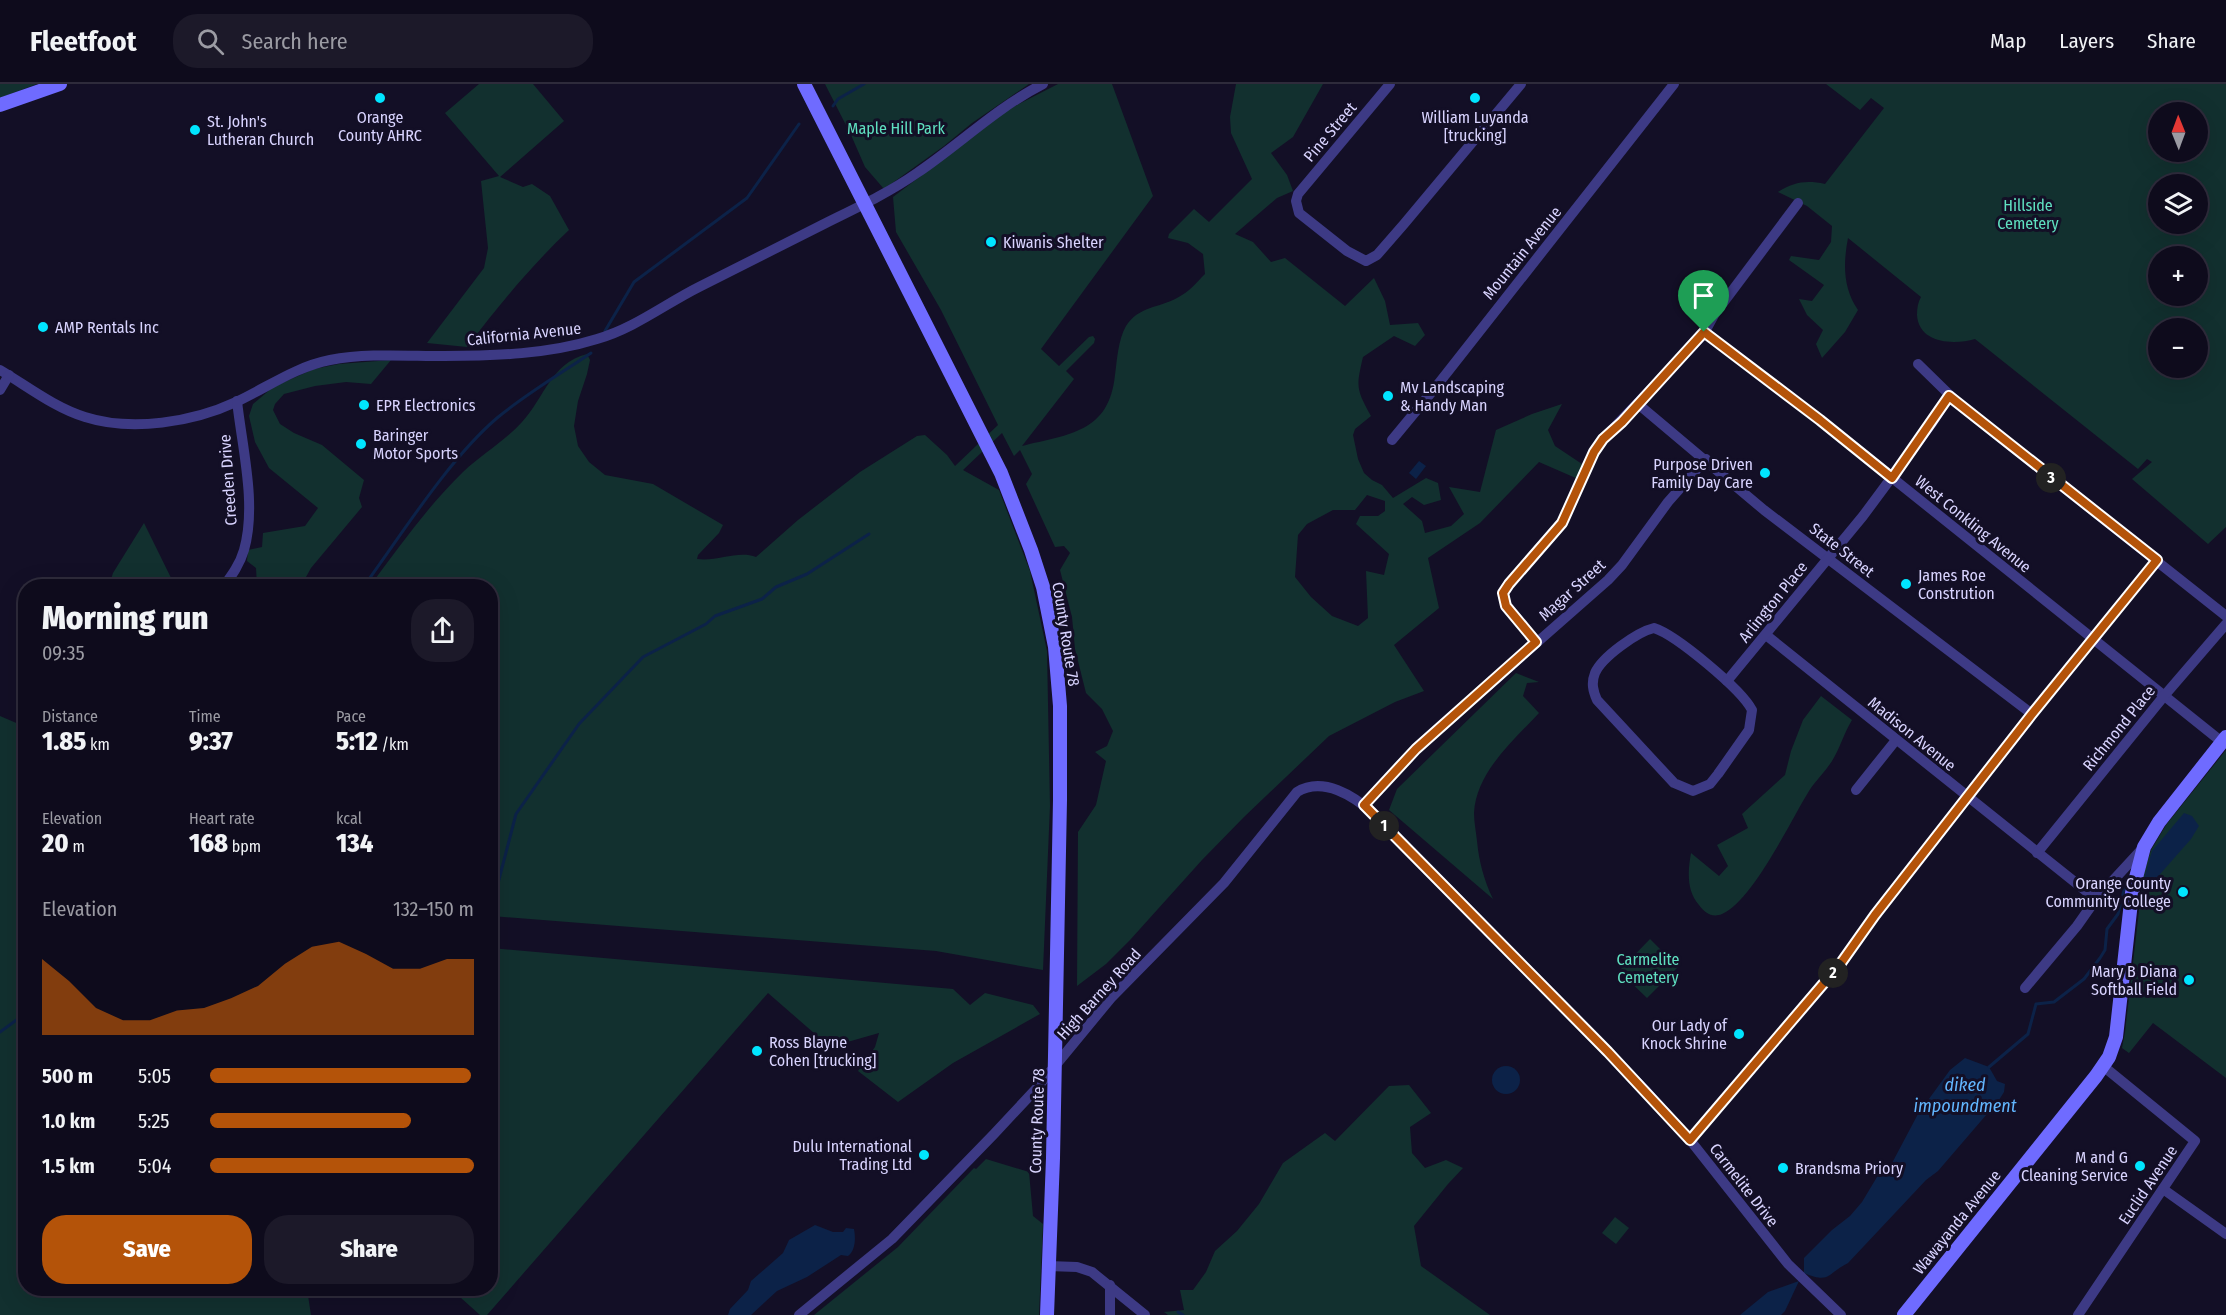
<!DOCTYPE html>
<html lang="en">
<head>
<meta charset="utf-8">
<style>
	:root { --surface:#0e0b1c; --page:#1c1929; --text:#f1f3f6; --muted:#9b9ba3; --line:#2e2b3b; --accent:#b45309 }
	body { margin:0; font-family:"Fira Sans Condensed",sans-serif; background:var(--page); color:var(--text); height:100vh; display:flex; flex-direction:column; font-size:22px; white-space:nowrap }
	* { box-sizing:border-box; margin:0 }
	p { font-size:20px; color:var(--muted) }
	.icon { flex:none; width:33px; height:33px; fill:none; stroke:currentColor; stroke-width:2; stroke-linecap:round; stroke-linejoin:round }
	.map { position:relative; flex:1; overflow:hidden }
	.panel { position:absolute; left:18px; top:495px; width:480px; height:717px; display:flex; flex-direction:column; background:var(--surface); border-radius:24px; box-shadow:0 6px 24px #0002,0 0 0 2px var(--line) }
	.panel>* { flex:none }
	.needle { width:39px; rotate:359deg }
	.tools { position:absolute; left:2148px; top:18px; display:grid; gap:12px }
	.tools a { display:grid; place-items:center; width:60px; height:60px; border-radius:50%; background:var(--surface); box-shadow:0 6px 24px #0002,0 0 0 2px var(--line); font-size:30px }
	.pin { position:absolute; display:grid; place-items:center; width:51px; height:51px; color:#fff; margin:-62px -26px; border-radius:50% 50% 50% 0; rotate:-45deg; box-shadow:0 0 6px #0007 }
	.pin .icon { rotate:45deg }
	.km { position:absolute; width:30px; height:30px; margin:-15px; border-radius:50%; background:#222; color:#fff; font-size:16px; line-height:30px; text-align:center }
	.round { display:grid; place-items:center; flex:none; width:63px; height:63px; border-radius:24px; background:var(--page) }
	.head { display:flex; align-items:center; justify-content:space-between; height:102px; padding:0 24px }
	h1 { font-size:33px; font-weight:800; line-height:45px }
	.stats { display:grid; grid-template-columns:repeat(3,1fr); gap:9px; height:102px; padding:6px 24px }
	.stats div { display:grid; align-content:center }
	.stats b { font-size:26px; font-weight:800 }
	.stats small { font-size:16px; font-weight:400 }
	.stats p { font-size:16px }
	.chart { height:168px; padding:12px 24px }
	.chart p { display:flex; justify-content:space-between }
	.chart svg { width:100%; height:108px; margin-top:6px; fill:var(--accent); opacity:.7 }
	.primary-button { display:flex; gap:12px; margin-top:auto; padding:12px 24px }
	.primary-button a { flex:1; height:69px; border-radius:24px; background:var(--accent); color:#fff; font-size:24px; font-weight:800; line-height:69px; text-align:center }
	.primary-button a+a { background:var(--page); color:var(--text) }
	ul { padding:0 24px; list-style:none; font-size:20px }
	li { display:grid; grid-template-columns:96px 72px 1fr; align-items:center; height:45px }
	li i { height:15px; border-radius:8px; background:var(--accent) }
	header { display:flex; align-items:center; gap:36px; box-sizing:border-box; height:84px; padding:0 30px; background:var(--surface); border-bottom:2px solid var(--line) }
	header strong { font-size:28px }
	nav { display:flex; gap:33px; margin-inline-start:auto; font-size:21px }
	.search { width:420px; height:54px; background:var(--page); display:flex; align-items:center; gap:15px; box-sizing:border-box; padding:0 21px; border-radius:24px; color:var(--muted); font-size:22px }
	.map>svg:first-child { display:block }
	.green { fill:#12302f; fill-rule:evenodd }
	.water { fill:#0c2248 }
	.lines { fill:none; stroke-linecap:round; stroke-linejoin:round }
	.stream { stroke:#0c2248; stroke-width:3 }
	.street { stroke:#3d3a85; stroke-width:10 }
	.secondary { stroke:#6f6bff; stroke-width:14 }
	.route-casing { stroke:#fff; stroke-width:12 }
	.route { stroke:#b45309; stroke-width:8 }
	.poi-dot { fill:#00e5ff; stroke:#130f26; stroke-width:2 }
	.labels { text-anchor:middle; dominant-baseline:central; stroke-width:6; stroke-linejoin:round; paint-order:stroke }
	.poi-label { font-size:16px; fill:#d9d4ff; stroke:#130f26; text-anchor:start }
	.park-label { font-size:16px; fill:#5fe0c0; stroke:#130f26 }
	.street-label { font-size:16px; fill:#d9d4ff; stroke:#130f26 }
	.water-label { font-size:18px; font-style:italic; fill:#62b6ff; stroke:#130f26 }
</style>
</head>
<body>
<header>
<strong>Fleetfoot</strong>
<div class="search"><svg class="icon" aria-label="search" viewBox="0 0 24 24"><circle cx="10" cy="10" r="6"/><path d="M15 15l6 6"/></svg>Search here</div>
<nav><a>Map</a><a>Layers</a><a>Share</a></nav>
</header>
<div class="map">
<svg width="2226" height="1231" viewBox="0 0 2226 1231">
	<rect width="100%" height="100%" fill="#130f26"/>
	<g class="green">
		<polygon points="0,0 37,0 0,14"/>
		<path d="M479 0H533L564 37 500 93 523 103 532 100 550 112 569 146C531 182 499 221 467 263L427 259 484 184 488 164 481 97 499 92 445 29Z"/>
		<polygon points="825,0 1029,0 972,39 944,62 884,105 865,83 851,51"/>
		<path d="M1058 0H1112L1153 112 1041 265 1059 282 1089 253 1093 252 1095 255 1094 259 1066 287 1074 295 1022 362C1069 350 1109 349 1115 291 1117 276 1118 256 1126 242 1139 222 1159 224 1177 214 1189 208 1196 199 1205 190L1203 170 1188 159 1168 154 1169 150 1194 125 1209 138 1252 95 1231 49 1230 33 1236 0H1323L1293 53 1271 69 1287 91 1293 107 1277 114 1235 150 1253 158 1271 178 1285 174 1345 222 1374 194 1385 217 1390 241 1418 239 1425 251 1415 262 1394 252 1363 273C1356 303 1356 305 1371 332L1355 345 1353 351 1358 375 1364 389 1372 396 1382 401 1393 414 1426 394 1438 399 1441 416 1424 421 1412 413 1403 420 1422 437 1425 449 1451 442 1464 430 1449 403 1480 408 1496 346 1532 330 1562 320 1548 346 1555 362 1582 380 1578 395 1539 378 1480 439 1428 474 1439 524 1394 561 1424 607 1395 618 1329 652 1244 733 1202 776 1130 856 1106 880 1077 902 1078 748 1096 721 1106 677 1095 668 1107 662 1113 647 1102 625 1086 609 1075 565 1072 533 1060 486 1070 469 1064 462 1055 463 1026 400 1032 390 1020 366 1014 372 1002 349 963 386 999 406 1030 487 1047 567 1050 722 1043 886 936 867 491 832 490 502H370C399 463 427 423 463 388 482 370 505 357 522 338 545 313 551 279 587 270L590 276 587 290 578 317 574 342 578 362 589 378 605 391 653 400 723 441 719 449 698 471 697 475C717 478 738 466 756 473L798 436 860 388 917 352 925 351 947 371 955 382 998 341 941 226 896 148 893 113 1009 25ZM1367 411 1385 417V427L1378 432H1360L1356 440 1389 470 1384 491 1366 487 1368 534 1358 542 1332 532 1311 513 1295 493 1298 451 1307 440 1333 426H1355Z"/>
		<path d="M1826 0H2226V443L2208 460 2132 395 2152 378 2147 375 2138 385 1975 255C1954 261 1919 260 1917 231 1917 224 1918 218 1921 213L1848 154C1843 180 1843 204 1858 226L1845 248 1822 274 1816 260 1823 246 1807 231 1799 215 1812 217 1824 201 1789 176 1791 172 1819 176 1831 158 1832 142 1807 122 1778 108C1794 98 1806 96 1825 100L1884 24 1871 14 1860 26ZM2158 28H2198V68H2158ZM2158 100H2198V140H2158ZM2158 172H2198V212H2158ZM2158 244H2198V284H2158Z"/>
		<polygon points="391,276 371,300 346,298 315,302 284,310 275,320 273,326 280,340 294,349 322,361 364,396 359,414 362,423 311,484 301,502 257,502 256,484 247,477 248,466 262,463 263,449 305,442 318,424 269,384 255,358 249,332 253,320 273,303 314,285 339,280"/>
		<polygon points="144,439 175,502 109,502 113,489"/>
		<path d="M1516 589 1539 598 1527 599 1523 612 1539 629C1514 656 1476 688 1474 729 1474 738 1476 748 1477 757 1479 778 1484 796 1493 815L1389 726 1397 705Z"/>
		<path d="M1821 612 1852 636C1844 649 1840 664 1832 677 1825 688 1816 696 1809 707 1791 736 1752 818 1722 830 1712 834 1705 829 1699 821 1686 806 1688 786 1691 769L1719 792 1728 782 1717 761 1748 744 1742 730 1785 691 1791 667 1803 636Z"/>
		<polygon points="0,632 21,641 26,636 26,1204 307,1205 311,1231 0,1231"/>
		<polygon points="2226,666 2226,994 2153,939 2129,969 2122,964 2125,948 2143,792 2151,766 2166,741"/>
		<polygon points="1650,855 1678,883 1647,914 1619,887"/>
		<polygon points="491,864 953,905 970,921 985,909 1033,921 1040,930 953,979 898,1018 858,987 875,963 879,949 830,963 768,909 487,1231 480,1231 451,1205 490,1204"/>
		<polygon points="1409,1001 1431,1029 1410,1043 1412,1069 1425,1084 1446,1076 1463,1084 1448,1100 1414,1142 1421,1182 1490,1231 1168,1231 1164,1228 1184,1226 1180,1206 1193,1206 1206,1188 1215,1167 1237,1147 1259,1120 1283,1079 1325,1049 1335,1057 1389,1002"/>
		<polygon points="986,1075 1029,1088 1033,1132 1043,1140 1039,1231 814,1231 898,1163 974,1084 976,1085"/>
		<polygon points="1615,1133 1629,1144 1616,1160 1602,1149"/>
	</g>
	<g class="water">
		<polygon points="1419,377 1426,382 1416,395 1409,389"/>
		<polygon points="2184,729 2192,732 2199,742 2191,755 2154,797 2144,794 2152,767"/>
		<path d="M1965 974 1989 983 1997 997 2005 1000 2004 1008 1999 1016 1938 1087 1926 1096 1848 1179C1826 1190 1831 1200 1804 1189V1174L1832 1146 1850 1132 1862 1118 1880 1088 1891 1081 1918 1030 1950 986Z"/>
		<circle cx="1506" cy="996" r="14"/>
		<path d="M815 1141 833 1148H843L846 1144 854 1145C856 1155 855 1167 848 1172L841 1171 807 1193 777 1207 751 1231H728L730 1225 748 1206 751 1197 783 1169 789 1156Z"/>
		<polygon points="1799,1197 1785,1227 1781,1231 1740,1231 1768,1208"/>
	</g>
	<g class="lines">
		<g class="stream">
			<polyline points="833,22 838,15 864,0"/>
			<polyline points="605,247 634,198 747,114 799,40"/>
			<path d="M364 502C402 450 448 376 497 334 526 310 560 290 591 269"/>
			<polyline points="490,830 516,730 579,640 643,573 706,540 715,532 762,515 776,503 807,490 869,450"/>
			<polyline points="0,948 26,929"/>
			<polyline points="1989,983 2028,950 2036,920 2054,918 2084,895 2100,874 2105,866 2107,845 2118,830 2126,798"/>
			<polyline points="1178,1228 1183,1231"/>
		</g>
		<g class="street">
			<polyline points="1390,0 1298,110 1296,117 1299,129 1347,167 1366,177 1377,171 1404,140 1521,0"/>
			<polyline points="1704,248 1820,336 2222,658"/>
			<polyline points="1918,280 1962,323 2226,532"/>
			<path d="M0 286C27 302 55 324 85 333 132 348 193 338 236 318 268 303 295 283 330 276 367 269 406 272 444 272 495 272 549 270 597 255 635 244 665 220 699 203 740 182 781 162 822 141 854 125 887 110 917 89 960 60 996 24 1043 0"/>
			<polyline points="0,306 9,291"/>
			<polyline points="1638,320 1764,426 2032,630"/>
			<polyline points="1392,356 1435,304 1674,0"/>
			<path d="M224 502C232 491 240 480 244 466 257 421 242 363 237 317"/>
			<path d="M1654 544C1676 551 1741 605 1752 626L1749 646 1718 690 1710 700 1693 707 1674 699 1597 616C1593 607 1591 599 1595 589 1602 573 1637 548 1654 544Z"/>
			<polyline points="1766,551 2096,815"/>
			<polyline points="1536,558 1506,522 1503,509 1509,500 1562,439 1594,368 1603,355 1703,251 1714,231 1798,119"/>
			<polyline points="1727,597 1863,432 1932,339 1949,312"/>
			<polyline points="1856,706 1896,656"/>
			<polyline points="1364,721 1416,665 1608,496 1622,481 1668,418 1706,375"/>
			<polyline points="2037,769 2164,612 2226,540"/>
			<polyline points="2025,904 2077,842 2096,815 2143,764"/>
			<polyline points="1690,1056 1841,879 1875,831 2032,630 2157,476"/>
			<polyline points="2163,1105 2226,1150"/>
			<polyline points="1048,1182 1077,1183 1092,1188 1145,1231"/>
			<polyline points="1110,1201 1110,1231"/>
			<path d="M799 1231 892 1155 994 1050 1036 1005 1111 914 1224 799 1297 708C1323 692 1354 712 1374 730L1646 1007 1690 1056 1788 1180 1841 1231"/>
			<polyline points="2078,1231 2195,1057 2103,982"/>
		</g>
		<g class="secondary">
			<polyline points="804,0 1001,389 1031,466 1043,503 1055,563 1060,622 1060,716 1053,1074 1047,1231"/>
			<polyline points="0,21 60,0"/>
			<polyline points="1904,1231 2096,992 2109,973 2116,953 2132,809 2144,763 2159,738 2226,653"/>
		</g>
	</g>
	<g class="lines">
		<defs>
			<polygon id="route" points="1704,248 1820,336 1892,394 1949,312 2157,476 2032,630 1875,831 1841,879 1690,1056 1608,968 1364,721 1416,665 1536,558 1506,522 1503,509 1509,500 1562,439 1594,368 1603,355 1622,338"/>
		</defs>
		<use href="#route" class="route-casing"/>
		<use href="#route" class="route"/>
	</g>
	<g class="poi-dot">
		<circle cx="380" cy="14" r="6"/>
		<circle cx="1475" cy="14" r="6"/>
		<circle cx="195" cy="46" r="6"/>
		<circle cx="991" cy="158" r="6"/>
		<circle cx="43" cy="243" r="6"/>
		<circle cx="1388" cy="312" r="6"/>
		<circle cx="364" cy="321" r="6"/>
		<circle cx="361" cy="360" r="6"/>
		<circle cx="1765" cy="389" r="6"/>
		<circle cx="1906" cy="500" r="6"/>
		<circle cx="2183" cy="808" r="6"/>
		<circle cx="2189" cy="896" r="6"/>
		<circle cx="1739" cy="950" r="6"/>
		<circle cx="757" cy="967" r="6"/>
		<circle cx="924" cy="1071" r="6"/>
		<circle cx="2140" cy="1082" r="6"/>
		<circle cx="1783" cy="1084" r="6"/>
	</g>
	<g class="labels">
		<g class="poi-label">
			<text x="380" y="33" text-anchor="middle">Orange<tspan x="380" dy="18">County AHRC</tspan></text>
			<text x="1475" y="33" text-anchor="middle">William Luyanda<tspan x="1475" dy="18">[trucking]</tspan></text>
			<text x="207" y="37">St. John's<tspan x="207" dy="18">Lutheran Church</tspan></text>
			<text x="1003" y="158">Kiwanis Shelter</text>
			<text x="55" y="243">AMP Rentals Inc</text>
			<text x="1400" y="303">Mv Landscaping<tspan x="1400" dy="18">&amp; Handy Man</tspan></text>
			<text x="376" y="321">EPR Electronics</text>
			<text x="373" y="351">Baringer<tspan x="373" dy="18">Motor Sports</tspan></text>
			<text x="1753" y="380" text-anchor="end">Purpose Driven<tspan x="1753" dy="18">Family Day Care</tspan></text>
			<text x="1918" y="491">James Roe<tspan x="1918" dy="18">Constrution</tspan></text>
			<text x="2171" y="799" text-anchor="end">Orange County<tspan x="2171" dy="18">Community College</tspan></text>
			<text x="2177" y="887" text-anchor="end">Mary B Diana<tspan x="2177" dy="18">Softball Field</tspan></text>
			<text x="1727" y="941" text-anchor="end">Our Lady of<tspan x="1727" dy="18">Knock Shrine</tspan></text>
			<text x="769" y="958">Ross Blayne<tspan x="769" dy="18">Cohen [trucking]</tspan></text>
			<text x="912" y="1062" text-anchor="end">Dulu International<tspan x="912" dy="18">Trading Ltd</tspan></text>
			<text x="2128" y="1073" text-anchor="end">M and G<tspan x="2128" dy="18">Cleaning Service</tspan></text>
			<text x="1795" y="1084">Brandsma Priory</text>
		</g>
		<g class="park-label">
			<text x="896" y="44">Maple Hill Park</text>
			<text x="2028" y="121">Hillside<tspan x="2028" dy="18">Cemetery</tspan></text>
			<text x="1648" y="875">Carmelite<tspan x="1648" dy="18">Cemetery</tspan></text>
		</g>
		<g class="street-label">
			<text transform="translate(1330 48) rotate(-50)">Pine Street</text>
			<text transform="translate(1522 169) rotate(-51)">Mountain Avenue</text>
			<text transform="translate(524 250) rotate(-6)">California Avenue</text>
			<text transform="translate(228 396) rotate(-94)">Creeden Drive</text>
			<text transform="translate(1973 440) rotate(39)">West Conkling Avenue</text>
			<text transform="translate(1842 466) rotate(38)">State Street</text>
			<text transform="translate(1572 506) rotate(-42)">Magar Street</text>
			<text transform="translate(1773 518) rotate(-51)">Arlington Place</text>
			<text transform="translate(1066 550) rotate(81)">County Route 78</text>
			<text transform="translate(2119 644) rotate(-51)">Richmond Place</text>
			<text transform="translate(1912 650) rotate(39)">Madison Avenue</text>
			<text transform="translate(1099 910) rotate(-48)">High Barney Road</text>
			<text transform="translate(1037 1037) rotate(-88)">County Route 78</text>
			<text transform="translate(1744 1101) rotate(52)">Carmelite Drive</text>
			<text transform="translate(2148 1101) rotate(-56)">Euclid Avenue</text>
			<text transform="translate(1957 1138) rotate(-51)">Wawayanda Avenue</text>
		</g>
		<g class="water-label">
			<text x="1965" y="1001">diked<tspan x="1965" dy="21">impoundment</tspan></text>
		</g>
	</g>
</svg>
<div class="tools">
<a><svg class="needle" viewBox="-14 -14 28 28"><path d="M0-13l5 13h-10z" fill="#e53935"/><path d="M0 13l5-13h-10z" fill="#9b9ba3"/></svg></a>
<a><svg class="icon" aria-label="layers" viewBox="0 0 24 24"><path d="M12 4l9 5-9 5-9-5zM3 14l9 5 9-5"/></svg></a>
<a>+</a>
<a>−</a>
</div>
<div class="pin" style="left:1704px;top:248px;background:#1e9e55"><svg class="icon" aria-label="arrive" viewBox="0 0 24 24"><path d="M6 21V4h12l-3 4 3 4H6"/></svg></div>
<b class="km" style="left:1384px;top:742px">1</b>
<b class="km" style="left:1833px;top:889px">2</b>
<b class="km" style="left:2051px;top:394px">3</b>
<section class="panel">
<div class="head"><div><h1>Morning run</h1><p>09:35</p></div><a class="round"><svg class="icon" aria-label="share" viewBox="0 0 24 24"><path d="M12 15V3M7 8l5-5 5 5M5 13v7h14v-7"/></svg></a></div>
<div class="stats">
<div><p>Distance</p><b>1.85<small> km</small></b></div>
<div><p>Time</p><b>9:37</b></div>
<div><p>Pace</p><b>5:12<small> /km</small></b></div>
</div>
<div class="stats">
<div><p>Elevation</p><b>20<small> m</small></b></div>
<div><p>Heart rate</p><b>168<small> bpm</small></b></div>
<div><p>kcal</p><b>134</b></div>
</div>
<div class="chart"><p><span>Elevation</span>132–150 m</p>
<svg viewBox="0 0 160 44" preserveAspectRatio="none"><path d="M0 44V13L10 22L20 33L30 38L40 38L50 34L60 33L70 29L80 24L90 15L100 8L110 6L120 11L130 17L140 17L150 13L160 13V44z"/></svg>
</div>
<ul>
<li><b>500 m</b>5:05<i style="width:99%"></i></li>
<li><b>1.0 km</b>5:25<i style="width:76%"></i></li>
<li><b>1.5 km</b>5:04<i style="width:100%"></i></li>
</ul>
<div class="primary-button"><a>Save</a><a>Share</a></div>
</section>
</div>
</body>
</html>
